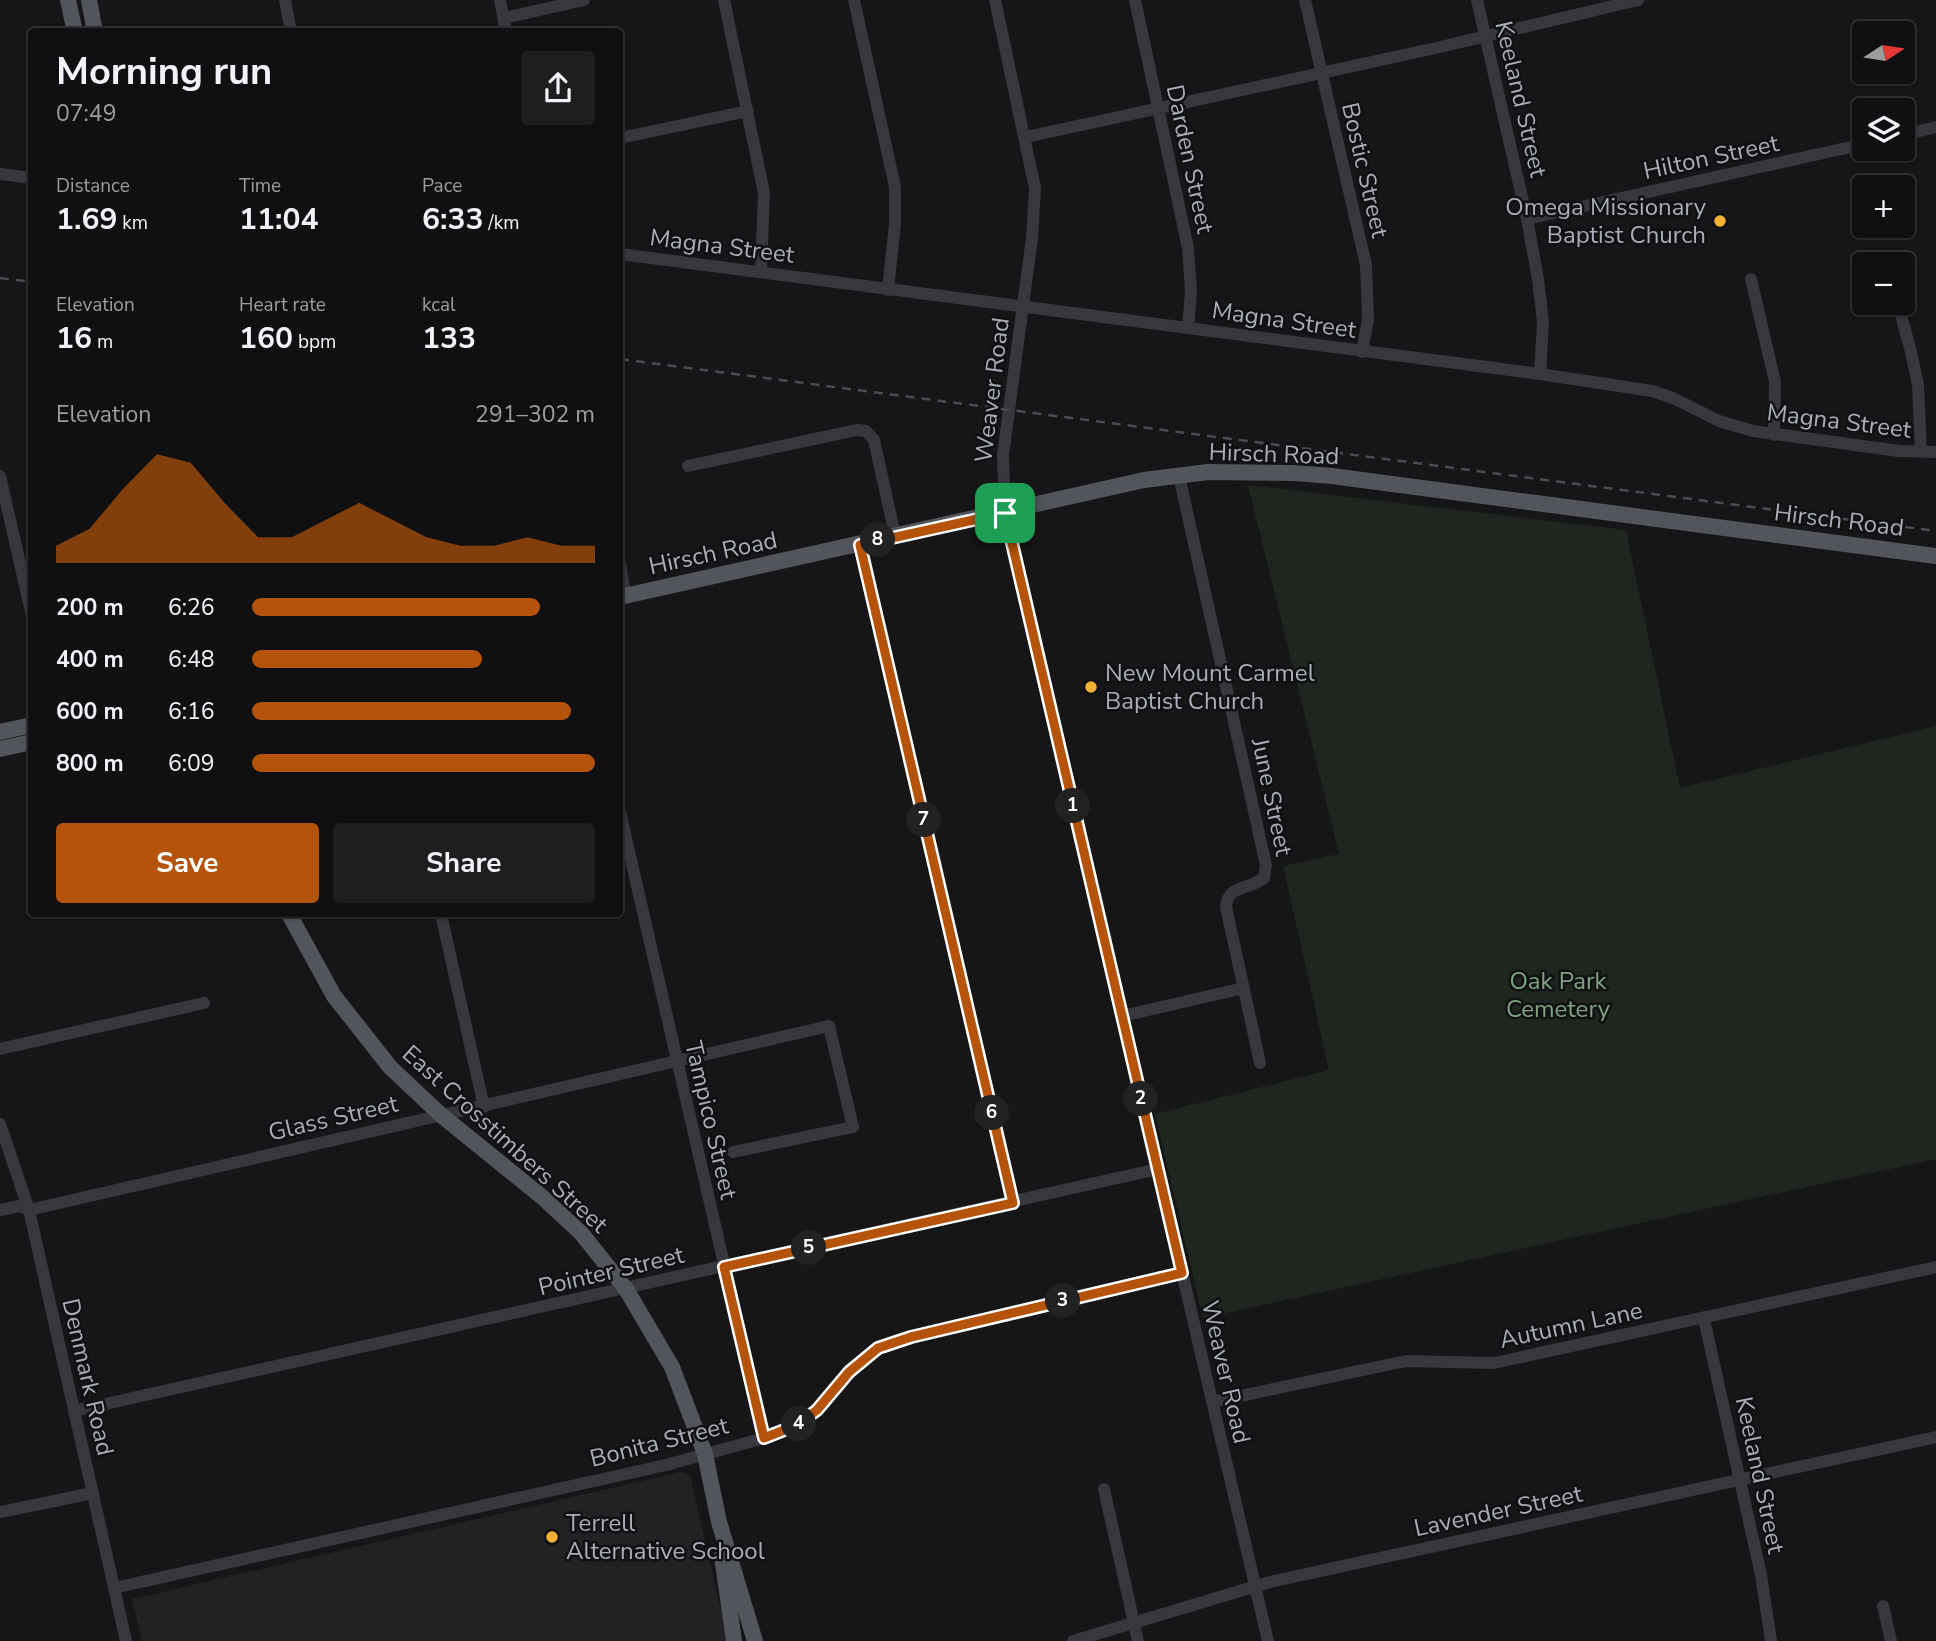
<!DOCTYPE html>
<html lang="en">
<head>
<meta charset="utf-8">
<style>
	:root { --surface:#101012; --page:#1e1e20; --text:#f1f3f6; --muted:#9c9d9f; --line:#303032; --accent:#b45309 }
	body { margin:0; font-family:"Nunito Sans",sans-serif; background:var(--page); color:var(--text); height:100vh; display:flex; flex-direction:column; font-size:26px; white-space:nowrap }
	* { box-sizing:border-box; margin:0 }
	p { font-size:23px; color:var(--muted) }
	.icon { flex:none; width:38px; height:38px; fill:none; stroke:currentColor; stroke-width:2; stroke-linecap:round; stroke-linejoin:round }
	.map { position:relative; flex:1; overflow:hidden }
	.sheet { position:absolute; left:28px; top:28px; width:595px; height:889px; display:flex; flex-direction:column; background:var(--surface); border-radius:7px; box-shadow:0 2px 5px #0004,0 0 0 2px var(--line) }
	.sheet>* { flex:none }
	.needle { width:46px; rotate:78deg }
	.buttons { position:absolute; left:1852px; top:21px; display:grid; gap:14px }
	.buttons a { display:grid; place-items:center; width:63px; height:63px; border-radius:7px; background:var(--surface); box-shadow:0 2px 5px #0004,0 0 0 2px var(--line); font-size:35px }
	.pin { position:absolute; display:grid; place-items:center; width:60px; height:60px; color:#fff; margin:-30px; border-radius:14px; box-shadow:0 4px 10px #0006 }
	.km { position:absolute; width:35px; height:35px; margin:-18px; border-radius:50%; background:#222; color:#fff; font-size:19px; line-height:35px; text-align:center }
	.round { display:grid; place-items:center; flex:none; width:74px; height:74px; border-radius:7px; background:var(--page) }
	.overview { display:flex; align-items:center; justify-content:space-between; height:119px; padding:0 28px }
	h1 { font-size:38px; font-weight:700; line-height:52px }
	.metrics { display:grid; grid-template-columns:repeat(3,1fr); gap:10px; height:119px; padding:7px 28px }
	.metrics div { display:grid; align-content:center }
	.metrics b { font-size:30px; font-weight:700 }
	.metrics small { font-size:19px; font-weight:400 }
	.metrics p { font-size:19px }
	.chart { height:196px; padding:14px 28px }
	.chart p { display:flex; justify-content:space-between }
	.chart svg { width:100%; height:126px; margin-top:7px; fill:var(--accent); opacity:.7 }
	.primary-button { display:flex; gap:14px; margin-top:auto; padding:14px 28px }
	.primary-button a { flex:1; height:80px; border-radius:7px; background:var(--accent); color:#fff; font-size:28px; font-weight:700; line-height:80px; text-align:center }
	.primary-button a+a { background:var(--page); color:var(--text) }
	ul { padding:0 28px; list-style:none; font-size:23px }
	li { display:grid; grid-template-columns:112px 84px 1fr; align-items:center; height:52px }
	li i { height:18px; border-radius:9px; background:var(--accent) }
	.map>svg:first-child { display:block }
	.built { fill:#222225 }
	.green { fill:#1e261f }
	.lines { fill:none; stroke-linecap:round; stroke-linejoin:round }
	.minor { stroke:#37383d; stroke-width:12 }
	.major { stroke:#53555c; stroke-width:16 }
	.rail { stroke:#4a4c52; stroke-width:2.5; stroke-dasharray:9 7; stroke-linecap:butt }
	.route-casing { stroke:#fff; stroke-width:14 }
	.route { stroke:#b45309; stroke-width:9 }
	.poi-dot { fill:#f2b134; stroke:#111113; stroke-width:2.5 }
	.labels { text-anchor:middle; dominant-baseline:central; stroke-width:5; stroke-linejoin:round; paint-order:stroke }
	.street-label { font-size:24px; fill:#a8adb8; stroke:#111113 }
	.poi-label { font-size:24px; fill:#a8adb8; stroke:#111113; text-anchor:start }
	.park-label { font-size:24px; fill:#7fa381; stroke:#111113 }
</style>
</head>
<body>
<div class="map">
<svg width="1936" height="1641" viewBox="0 0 1936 1641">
	<rect width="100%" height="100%" fill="#161618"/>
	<polygon class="built" points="681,1472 690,1475 728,1641 142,1641 132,1599"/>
	<polygon class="green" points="1248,485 1626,530 1680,788 1936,726 1936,1159 1203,1318 1155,1114 1329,1070 1283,866 1339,854"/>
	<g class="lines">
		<g class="minor">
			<polyline points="285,0 291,32"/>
			<polyline points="500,0 506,32"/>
			<polyline points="724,0 764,193 761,272"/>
			<polyline points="854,0 895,187 895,223 888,290"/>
			<polyline points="995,0 1035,188 1032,238 1003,455 1005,513 1268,1641"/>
			<polyline points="1135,0 1188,248 1191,292 1188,328"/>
			<polyline points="1305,0 1366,265 1368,319 1362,352"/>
			<polyline points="1477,0 1527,219 1538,279 1543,322 1540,374"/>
			<polyline points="504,18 584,0"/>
			<polyline points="1902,135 1936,127"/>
			<polyline points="1026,137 1436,48 1638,0"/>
			<polyline points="620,138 748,111"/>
			<polyline points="0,174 32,178"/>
			<polyline points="1527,219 1864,144"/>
			<polyline points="620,254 1540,374 1652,391 1673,398 1719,421 1753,431 1899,451 1936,452"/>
			<polyline points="1751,279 1775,382 1774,435"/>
			<polyline points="1898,304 1911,352 1918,385 1921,452"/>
			<polyline points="688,466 857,430 866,431 874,440 895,535"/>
			<polyline points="0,476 32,616"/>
			<path d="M1179 476 1266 865 1264 878C1249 890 1228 884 1226 907L1260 1063"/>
			<polyline points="860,545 1013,1203"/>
			<polyline points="620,563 625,595"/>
			<polyline points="620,812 764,1438"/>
			<polyline points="441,914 484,1107"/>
			<polyline points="1122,1016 1244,988"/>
			<polyline points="0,1049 204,1003"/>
			<polyline points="0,1124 29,1210 126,1641"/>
			<polyline points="0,1210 20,1206 29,1210 829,1026 853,1127 733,1152"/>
			<polyline points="1704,1319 1761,1575 1771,1641"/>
			<polyline points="1212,1402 1406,1361 1494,1363 1936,1267"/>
			<polyline points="74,1411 1158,1169"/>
			<polyline points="1104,1489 1138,1641"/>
			<polyline points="0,1512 93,1493"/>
			<polyline points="114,1588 666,1465 764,1438 798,1425 817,1410 849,1372 878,1348 911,1337 1182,1273"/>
			<polyline points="1883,1606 1891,1641"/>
			<polyline points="1073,1641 1270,1582 1936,1437"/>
		</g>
		<g class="major">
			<polyline points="68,0 75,32"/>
			<polyline points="89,0 95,32"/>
			<polyline points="620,597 1144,480 1208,472 1294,473 1332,476 1936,556"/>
			<polyline points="0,732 32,725"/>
			<polyline points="0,749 32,742"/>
			<polyline points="289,914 334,996 390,1067 441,1115 541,1196 581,1233 626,1289 672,1367 705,1454 719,1522 755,1641"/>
			<polyline points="722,1556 734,1641"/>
		</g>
		<g class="rail">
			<polyline points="0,278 32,282"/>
			<polyline points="620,359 1936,531"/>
		</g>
	</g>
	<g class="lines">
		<defs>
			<polygon id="route" points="1005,513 1182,1273 911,1337 878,1348 849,1372 817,1410 797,1425 764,1438 724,1267 1013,1203 860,545"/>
		</defs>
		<use href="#route" class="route-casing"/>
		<use href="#route" class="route"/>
	</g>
	<g class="poi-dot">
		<circle cx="1720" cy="221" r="7"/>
		<circle cx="1091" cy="687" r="7"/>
		<circle cx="552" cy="1537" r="7"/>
	</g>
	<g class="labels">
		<g class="street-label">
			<text transform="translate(1521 99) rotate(77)">Keeland Street</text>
			<text transform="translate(1711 157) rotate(-12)">Hilton Street</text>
			<text transform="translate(1190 159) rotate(78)">Darden Street</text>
			<text transform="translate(1365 170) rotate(77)">Bostic Street</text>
			<text transform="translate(722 246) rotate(7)">Magna Street</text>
			<text transform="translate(1284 320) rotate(8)">Magna Street</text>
			<text transform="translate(992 390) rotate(-83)">Weaver Road</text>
			<text transform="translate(1839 421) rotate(7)">Magna Street</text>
			<text transform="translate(1274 454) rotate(2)">Hirsch Road</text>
			<text transform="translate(1839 520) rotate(7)">Hirsch Road</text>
			<text transform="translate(713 553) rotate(-12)">Hirsch Road</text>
			<text transform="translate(1272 797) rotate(78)">June Street</text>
			<text transform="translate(333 1118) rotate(-13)">Glass Street</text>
			<text transform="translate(711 1120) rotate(77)">Tampico Street</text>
			<text transform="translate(505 1139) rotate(42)">East Crosstimbers Street</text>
			<text transform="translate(611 1271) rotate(-13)">Pointer Street</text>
			<text transform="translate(1571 1325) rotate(-12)">Autumn Lane</text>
			<text transform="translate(1226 1372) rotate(77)">Weaver Road</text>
			<text transform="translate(88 1377) rotate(77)">Denmark Road</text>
			<text transform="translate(659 1442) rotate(-14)">Bonita Street</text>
			<text transform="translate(1760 1475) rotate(78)">Keeland Street</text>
			<text transform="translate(1498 1511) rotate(-12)">Lavender Street</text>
		</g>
		<g class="poi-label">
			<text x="1706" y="207" text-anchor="end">Omega Missionary<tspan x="1706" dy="28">Baptist Church</tspan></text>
			<text x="1105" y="673">New Mount Carmel<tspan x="1105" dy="28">Baptist Church</tspan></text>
			<text x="566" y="1523">Terrell<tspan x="566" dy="28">Alternative School</tspan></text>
		</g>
		<g class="park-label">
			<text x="1558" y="981">Oak Park<tspan x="1558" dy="28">Cemetery</tspan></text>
		</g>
	</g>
</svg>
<div class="buttons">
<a><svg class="needle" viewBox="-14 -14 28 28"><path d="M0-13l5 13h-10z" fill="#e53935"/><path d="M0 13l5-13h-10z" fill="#9c9d9f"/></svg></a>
<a><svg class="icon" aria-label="layers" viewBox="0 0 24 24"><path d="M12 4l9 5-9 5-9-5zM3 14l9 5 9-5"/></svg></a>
<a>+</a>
<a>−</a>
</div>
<div class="pin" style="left:1005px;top:513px;background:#1e9e55"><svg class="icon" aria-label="arrive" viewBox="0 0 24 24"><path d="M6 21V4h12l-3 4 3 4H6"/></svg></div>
<b class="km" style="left:1073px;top:806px">1</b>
<b class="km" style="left:1141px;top:1099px">2</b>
<b class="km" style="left:1063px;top:1301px">3</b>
<b class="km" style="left:799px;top:1424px">4</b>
<b class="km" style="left:809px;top:1248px">5</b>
<b class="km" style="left:992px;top:1113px">6</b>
<b class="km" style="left:924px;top:820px">7</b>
<b class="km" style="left:878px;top:540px">8</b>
<section class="sheet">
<div class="overview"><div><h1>Morning run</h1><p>07:49</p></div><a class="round"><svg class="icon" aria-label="share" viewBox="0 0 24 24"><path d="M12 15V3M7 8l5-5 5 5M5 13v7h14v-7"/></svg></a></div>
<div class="metrics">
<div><p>Distance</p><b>1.69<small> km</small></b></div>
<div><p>Time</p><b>11:04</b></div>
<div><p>Pace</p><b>6:33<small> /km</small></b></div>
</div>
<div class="metrics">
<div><p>Elevation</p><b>16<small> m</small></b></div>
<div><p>Heart rate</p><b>160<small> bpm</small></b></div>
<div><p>kcal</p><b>133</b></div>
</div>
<div class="chart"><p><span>Elevation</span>291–302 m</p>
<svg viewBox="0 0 160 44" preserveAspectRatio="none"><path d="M0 44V38L10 32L20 18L30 6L40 9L50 23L60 35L70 35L80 29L90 23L100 29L110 35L120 38L130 38L140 35L150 38L160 38V44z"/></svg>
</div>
<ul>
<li><b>200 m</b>6:26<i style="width:84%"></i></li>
<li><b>400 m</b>6:48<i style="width:67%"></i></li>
<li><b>600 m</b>6:16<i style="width:93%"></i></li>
<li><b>800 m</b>6:09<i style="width:100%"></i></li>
</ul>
<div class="primary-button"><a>Save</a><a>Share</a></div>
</section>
</div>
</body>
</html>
